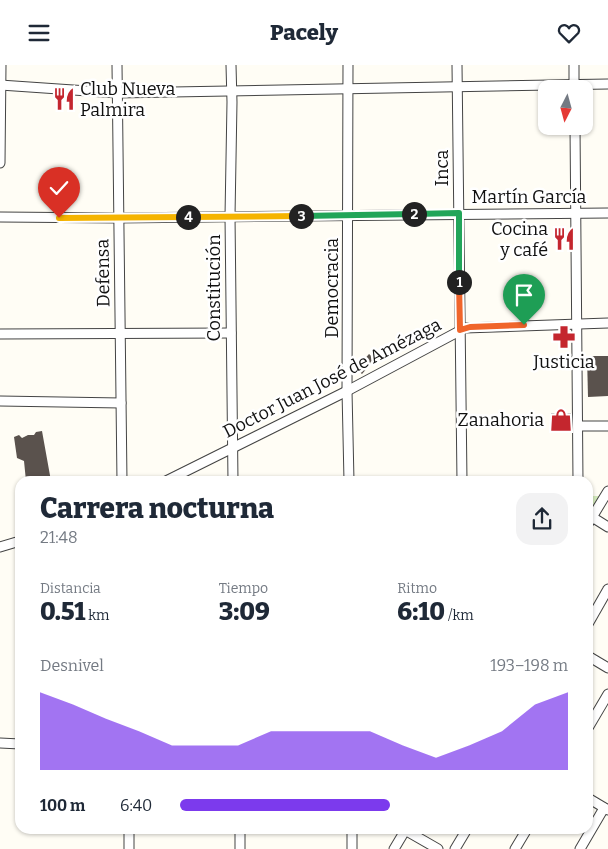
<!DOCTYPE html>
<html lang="es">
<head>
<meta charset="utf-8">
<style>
	:root { --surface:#fff; --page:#f2f2f3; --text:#1f2937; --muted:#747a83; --accent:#7c3aed }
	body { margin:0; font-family:Bitter,serif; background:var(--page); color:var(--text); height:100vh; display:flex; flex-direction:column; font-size:19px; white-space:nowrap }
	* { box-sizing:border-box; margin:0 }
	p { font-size:16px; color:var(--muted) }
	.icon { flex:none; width:28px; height:28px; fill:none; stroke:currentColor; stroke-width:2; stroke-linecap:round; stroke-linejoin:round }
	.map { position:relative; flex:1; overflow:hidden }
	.sheet { position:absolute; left:15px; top:411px; width:578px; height:358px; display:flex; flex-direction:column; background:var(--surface); border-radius:15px; box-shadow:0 1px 4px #0004 }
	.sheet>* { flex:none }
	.needle { width:32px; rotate:186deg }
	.buttons { position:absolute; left:538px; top:15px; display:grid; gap:10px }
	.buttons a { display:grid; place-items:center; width:55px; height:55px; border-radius:10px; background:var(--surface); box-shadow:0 1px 4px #0004; font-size:25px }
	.pin { position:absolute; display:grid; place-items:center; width:42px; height:42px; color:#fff; margin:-51px -21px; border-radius:50% 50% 50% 0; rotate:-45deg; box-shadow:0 0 5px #0007 }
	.pin .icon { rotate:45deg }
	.km { position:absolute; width:25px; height:25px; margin:-12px; border-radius:50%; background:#222; color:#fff; font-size:14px; line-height:25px; text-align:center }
	.round { display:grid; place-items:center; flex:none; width:52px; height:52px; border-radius:15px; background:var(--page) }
	.headline { display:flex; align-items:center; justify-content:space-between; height:85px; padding:0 25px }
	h1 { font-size:28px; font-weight:800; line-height:38px }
	.figures { display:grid; grid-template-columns:repeat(3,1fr); gap:8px; height:85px; padding:5px 25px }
	.figures div { display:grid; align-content:center }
	.figures b { font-size:25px; font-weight:800 }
	.figures small { font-size:14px; font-weight:400 }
	.figures p { font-size:14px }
	.chart { height:140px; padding:10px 25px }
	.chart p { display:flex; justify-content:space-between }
	.chart svg { width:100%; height:90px; margin-top:5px; fill:var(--accent); opacity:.7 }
	ul { padding:0 25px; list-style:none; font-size:16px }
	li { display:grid; grid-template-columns:80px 60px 1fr; align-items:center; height:38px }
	li i { height:12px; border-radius:6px; background:var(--accent) }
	header { display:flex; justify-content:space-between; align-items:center; height:65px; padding:0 25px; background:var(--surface); font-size:22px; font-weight:800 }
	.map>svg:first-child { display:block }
	.green { fill:#d5ebbd }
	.building { fill:#5a524d }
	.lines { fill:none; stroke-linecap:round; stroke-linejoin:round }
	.minor-casing { stroke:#444; stroke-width:11 }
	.minor { stroke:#fff; stroke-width:9 }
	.split-1-casing { stroke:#fff; stroke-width:10 }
	.split-2-casing { stroke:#fff; stroke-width:10 }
	.split-3-casing { stroke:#fff; stroke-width:10 }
	.split-4-casing { stroke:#fff; stroke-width:10 }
	.split-5-casing { stroke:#fff; stroke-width:10 }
	.split-1 { stroke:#f0652b; stroke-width:6 }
	.split-2 { stroke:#22a559; stroke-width:6 }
	.split-3 { stroke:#22a559; stroke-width:6 }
	.split-4 { stroke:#f5b400; stroke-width:6 }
	.split-5 { stroke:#f5b400; stroke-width:6 }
	.labels { text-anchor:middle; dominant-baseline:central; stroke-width:5; stroke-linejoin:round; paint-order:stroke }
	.poi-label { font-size:18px; fill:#111; stroke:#fff; text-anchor:end }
	.street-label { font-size:18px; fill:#111; stroke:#fff }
</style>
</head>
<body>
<header><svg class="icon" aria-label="menu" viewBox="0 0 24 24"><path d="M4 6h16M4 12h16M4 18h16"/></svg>Pacely<svg class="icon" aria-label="heart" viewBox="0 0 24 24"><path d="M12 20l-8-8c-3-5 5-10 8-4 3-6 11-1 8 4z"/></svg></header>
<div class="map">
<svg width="608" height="784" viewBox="0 0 608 784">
	<rect width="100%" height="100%" fill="#fffdf5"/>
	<path class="green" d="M588 431H600C597 436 595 444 588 444Z"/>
	<g class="building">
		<polygon points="369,289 375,294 362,309 356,304"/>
		<polygon points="587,291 608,291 608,331 588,332"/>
		<rect x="551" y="348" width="20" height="13"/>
		<polygon points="42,366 51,416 26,416 24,396 17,393 14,372 19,370 22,373 28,370 34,370 36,367"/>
	</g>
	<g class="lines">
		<defs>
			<g id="minor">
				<polyline points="117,0 122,416"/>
				<polyline points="231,0 232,37 230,151 233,416"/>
				<polyline points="348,0 347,326 349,416"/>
				<polyline points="457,0 462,416"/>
				<polyline points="574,0 574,24"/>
				<polyline points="0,20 117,28 608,19"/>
				<polyline points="575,61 578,416"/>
				<polyline points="0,98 1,0"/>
				<polyline points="0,152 118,153 608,148"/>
				<polyline points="0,269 231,268"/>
				<polyline points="0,336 121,338"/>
				<polyline points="578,361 608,361"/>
				<polyline points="166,416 347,326 465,263 608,258"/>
				<polyline points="592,452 608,462"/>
				<polyline points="588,459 608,426"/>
				<polyline points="0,482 20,476"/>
				<polyline points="588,559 608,524"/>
				<polyline points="588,591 608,603"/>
				<polyline points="588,663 608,629"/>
				<polyline points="0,678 20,679"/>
				<polyline points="588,733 608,745"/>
				<polyline points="129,764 129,784"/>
				<polyline points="240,764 240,784"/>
				<polyline points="352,764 352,784"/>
				<polyline points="405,765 438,784"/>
				<polyline points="394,784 406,764"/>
				<polyline points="455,784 467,764"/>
				<polyline points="515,784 527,764"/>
				<polyline points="580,784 604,743"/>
			</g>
		</defs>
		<use href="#minor" class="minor-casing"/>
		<use href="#minor" class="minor"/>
	</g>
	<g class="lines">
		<defs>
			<polyline id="split-1" points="459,217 460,265 470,262 524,260"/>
			<polyline id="split-2" points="414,149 459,148 459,217"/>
			<polyline id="split-3" points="301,151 414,149"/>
			<polyline id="split-4" points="188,152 301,151"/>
			<polyline id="split-5" points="59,153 188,152"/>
		</defs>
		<use href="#split-1" class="split-1-casing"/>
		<use href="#split-2" class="split-2-casing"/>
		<use href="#split-3" class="split-3-casing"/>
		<use href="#split-4" class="split-4-casing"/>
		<use href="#split-5" class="split-5-casing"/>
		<use href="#split-1" class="split-1"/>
		<use href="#split-2" class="split-2"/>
		<use href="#split-3" class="split-3"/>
		<use href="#split-4" class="split-4"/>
		<use href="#split-5" class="split-5"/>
	</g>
	<defs>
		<symbol id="restaurant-bare" viewBox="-9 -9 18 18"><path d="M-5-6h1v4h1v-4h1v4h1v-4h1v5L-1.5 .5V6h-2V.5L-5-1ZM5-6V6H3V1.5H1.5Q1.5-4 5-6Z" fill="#c4262e" stroke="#fff" stroke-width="2.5" paint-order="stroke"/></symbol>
		<symbol id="pharmacy-bare" viewBox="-9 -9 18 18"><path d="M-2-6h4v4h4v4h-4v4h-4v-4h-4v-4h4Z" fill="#c4262e" stroke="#fff" stroke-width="2.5" paint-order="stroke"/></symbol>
		<symbol id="shop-bare" viewBox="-9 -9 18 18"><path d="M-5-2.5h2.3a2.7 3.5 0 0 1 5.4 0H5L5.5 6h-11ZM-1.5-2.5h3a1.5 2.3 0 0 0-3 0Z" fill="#c4262e" stroke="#fff" stroke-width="2.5" paint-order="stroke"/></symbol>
	</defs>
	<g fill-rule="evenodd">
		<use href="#restaurant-bare" x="48" y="18" width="32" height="32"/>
		<use href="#restaurant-bare" x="548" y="158" width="32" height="32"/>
		<use href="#pharmacy-bare" x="548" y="256" width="32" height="32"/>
		<use href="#shop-bare" x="545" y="339" width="32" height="32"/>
	</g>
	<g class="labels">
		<g class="poi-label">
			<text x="80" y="24" text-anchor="start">Club Nueva<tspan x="80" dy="21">Palmira</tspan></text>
			<text x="548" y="164">Cocina<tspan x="548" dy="21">y café</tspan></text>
			<text x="564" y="297" text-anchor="middle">Justicia</text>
			<text x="544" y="355">Zanahoria</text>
		</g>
		<g class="street-label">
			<text transform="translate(442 103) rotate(-90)">Inca</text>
			<text x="529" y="132">Martín García</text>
			<text transform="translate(103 208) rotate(-91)">Defensa</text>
			<text transform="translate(214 223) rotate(-90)">Constitución</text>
			<text transform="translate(332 223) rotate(-90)">Democracia</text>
			<text transform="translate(332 313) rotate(-27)">Doctor Juan José de Amézaga</text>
		</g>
	</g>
</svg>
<div class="buttons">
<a><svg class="needle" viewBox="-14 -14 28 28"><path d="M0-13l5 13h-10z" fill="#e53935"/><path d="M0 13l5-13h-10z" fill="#747a83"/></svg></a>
</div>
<div class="pin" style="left:524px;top:260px;background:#1e9e55"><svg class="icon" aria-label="arrive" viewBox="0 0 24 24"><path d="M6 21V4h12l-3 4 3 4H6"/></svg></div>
<div class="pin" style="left:59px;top:153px;background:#d93025"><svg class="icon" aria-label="check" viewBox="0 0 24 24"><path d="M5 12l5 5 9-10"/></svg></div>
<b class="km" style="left:459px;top:217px">1</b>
<b class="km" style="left:414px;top:149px">2</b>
<b class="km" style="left:301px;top:151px">3</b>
<b class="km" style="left:188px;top:152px">4</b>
<section class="sheet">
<div class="headline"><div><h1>Carrera nocturna</h1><p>21:48</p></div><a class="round"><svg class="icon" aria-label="share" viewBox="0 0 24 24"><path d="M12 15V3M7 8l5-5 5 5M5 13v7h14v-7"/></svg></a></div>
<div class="figures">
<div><p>Distancia</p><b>0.51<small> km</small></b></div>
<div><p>Tiempo</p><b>3:09</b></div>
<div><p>Ritmo</p><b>6:10<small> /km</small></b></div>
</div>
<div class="chart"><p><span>Desnivel</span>193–198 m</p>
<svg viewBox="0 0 160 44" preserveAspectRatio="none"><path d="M0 44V6L10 12L20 19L30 25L40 32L50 32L60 32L70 25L80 25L90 25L100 25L110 32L120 38L130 32L140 25L150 12L160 6V44z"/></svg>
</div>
<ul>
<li><b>100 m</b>6:40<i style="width:54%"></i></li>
</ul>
</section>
</div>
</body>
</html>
